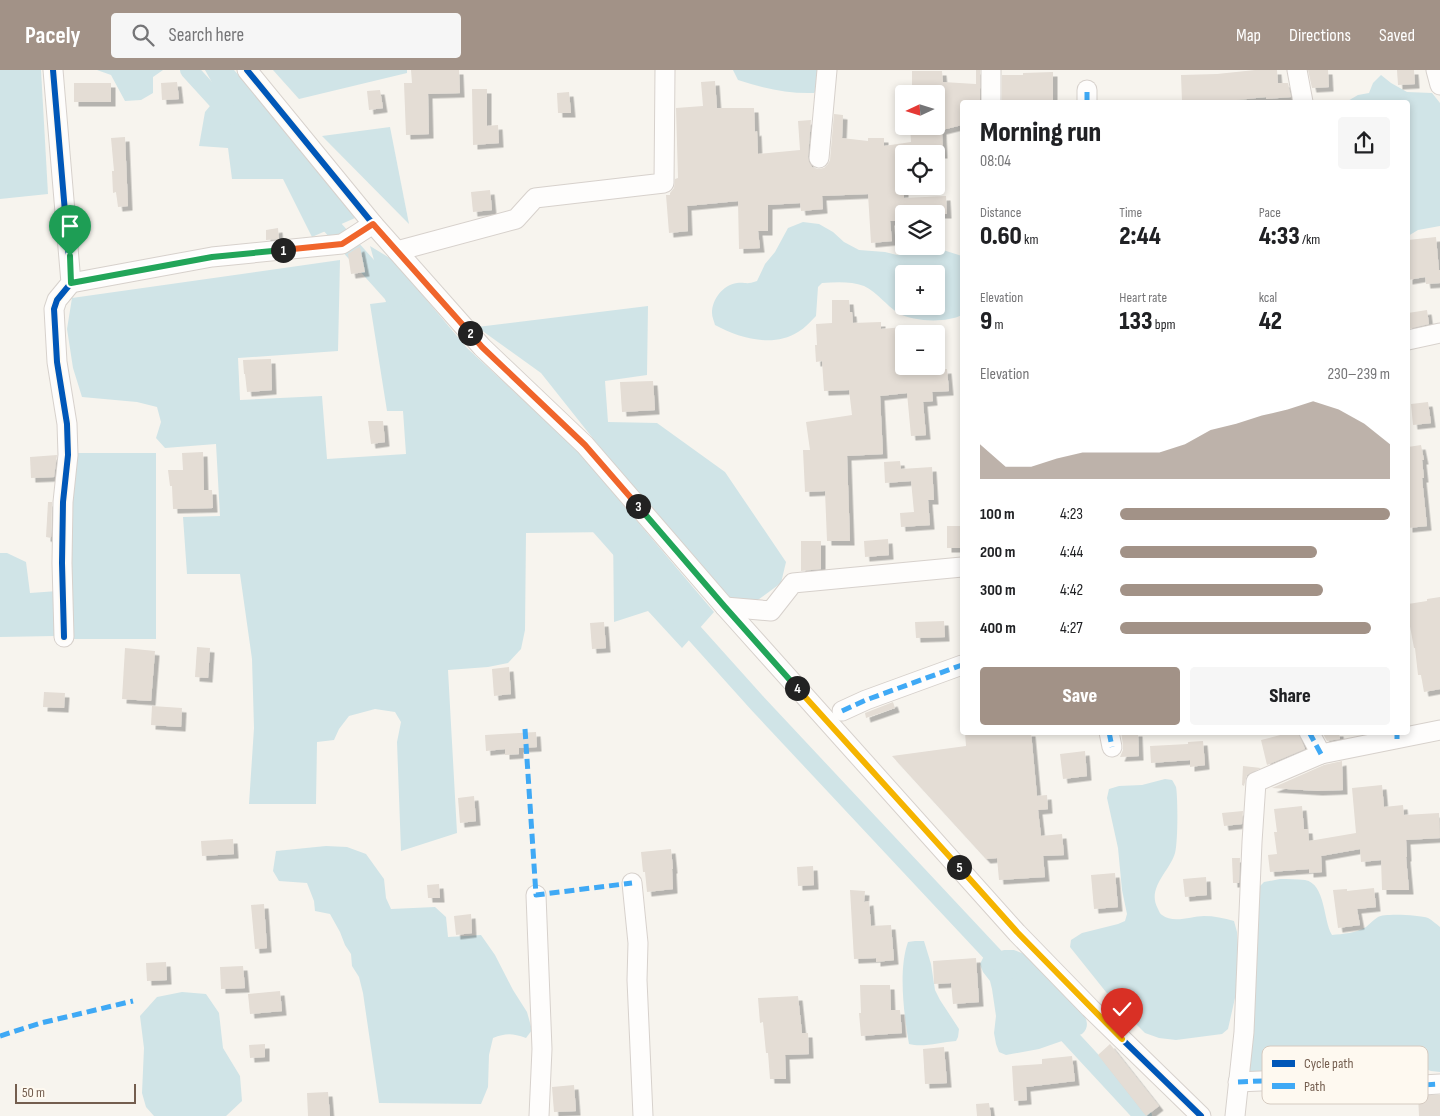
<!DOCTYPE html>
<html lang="en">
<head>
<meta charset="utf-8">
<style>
	:root { --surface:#fff; --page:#f6f6f6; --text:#202124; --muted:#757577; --accent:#a29287 }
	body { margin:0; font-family:"Sofia Sans Condensed",sans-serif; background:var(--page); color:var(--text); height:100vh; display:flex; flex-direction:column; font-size:19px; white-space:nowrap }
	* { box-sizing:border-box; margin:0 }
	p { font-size:16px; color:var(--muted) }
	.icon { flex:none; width:28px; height:28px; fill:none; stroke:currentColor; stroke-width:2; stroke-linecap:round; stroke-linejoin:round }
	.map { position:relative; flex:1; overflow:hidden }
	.panel { position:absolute; left:960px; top:30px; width:450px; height:635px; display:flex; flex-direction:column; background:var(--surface); border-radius:5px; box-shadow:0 2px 8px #0003 }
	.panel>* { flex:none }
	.needle { width:32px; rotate:266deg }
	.controls { position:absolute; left:895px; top:15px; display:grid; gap:10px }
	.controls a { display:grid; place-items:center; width:50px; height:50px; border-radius:5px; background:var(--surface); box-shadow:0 2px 8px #0003; font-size:25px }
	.scale { position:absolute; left:15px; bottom:12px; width:121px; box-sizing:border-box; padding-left:5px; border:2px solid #745e4f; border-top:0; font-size:14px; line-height:18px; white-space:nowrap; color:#745e4f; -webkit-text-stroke:4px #fef9f0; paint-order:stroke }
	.pin { position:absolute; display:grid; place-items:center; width:42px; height:42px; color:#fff; margin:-51px -21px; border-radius:50% 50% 50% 0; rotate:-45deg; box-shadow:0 0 5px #0007 }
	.pin .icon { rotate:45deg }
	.km { position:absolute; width:25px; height:25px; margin:-12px; border-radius:50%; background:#222; color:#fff; font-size:14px; line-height:25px; text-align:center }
	.round { display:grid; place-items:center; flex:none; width:52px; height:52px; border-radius:5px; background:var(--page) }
	.head { display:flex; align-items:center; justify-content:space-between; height:85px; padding:0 20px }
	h1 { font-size:28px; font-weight:800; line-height:38px }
	.figures { display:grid; grid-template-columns:repeat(3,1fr); gap:8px; height:85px; padding:5px 20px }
	.figures div { display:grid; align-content:center }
	.figures b { font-size:25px; font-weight:800 }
	.figures small { font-size:14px; font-weight:400 }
	.figures p { font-size:14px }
	.chart { height:140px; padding:10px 20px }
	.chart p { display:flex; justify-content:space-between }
	.chart svg { width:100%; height:90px; margin-top:5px; fill:var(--accent); opacity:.7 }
	.primary-button { display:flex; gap:10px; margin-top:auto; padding:10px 20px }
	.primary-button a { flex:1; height:58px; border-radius:5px; background:var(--accent); color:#fff; font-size:20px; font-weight:800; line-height:58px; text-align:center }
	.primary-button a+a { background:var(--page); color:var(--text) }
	ul { padding:0 20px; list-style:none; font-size:16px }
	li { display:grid; grid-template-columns:80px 60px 1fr; align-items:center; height:38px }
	li i { height:12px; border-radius:6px; background:var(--accent) }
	header { display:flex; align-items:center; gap:30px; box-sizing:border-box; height:70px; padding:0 25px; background:var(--accent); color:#fff }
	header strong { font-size:24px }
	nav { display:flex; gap:28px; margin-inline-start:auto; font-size:18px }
	.search { width:350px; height:45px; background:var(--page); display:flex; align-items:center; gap:12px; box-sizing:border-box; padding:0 18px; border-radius:5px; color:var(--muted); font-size:19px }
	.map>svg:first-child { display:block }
	.water { fill:#d0e4e7; fill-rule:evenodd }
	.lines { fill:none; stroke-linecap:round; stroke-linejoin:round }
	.canal { stroke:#d0e4e7; stroke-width:18 }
	.building { fill:#e4ddd5; filter:url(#shadow) }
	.minor-casing { stroke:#d7d1cc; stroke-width:21 }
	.minor { stroke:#fefdfc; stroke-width:19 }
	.quiet { stroke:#3fa9f5; stroke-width:5; stroke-dasharray:10 5; stroke-linecap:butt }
	.cycleway-casing { stroke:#fef9f0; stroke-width:9 }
	.cycleway { stroke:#0057b8; stroke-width:6 }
	.split-1-casing { stroke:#fff; stroke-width:10 }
	.split-2-casing { stroke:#fff; stroke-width:10 }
	.split-3-casing { stroke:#fff; stroke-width:10 }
	.split-4-casing { stroke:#fff; stroke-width:10 }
	.split-5-casing { stroke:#fff; stroke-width:10 }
	.split-6-casing { stroke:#fff; stroke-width:10 }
	.split-1 { stroke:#22a559; stroke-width:6 }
	.split-2 { stroke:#f0652b; stroke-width:6 }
	.split-3 { stroke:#f0652b; stroke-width:6 }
	.split-4 { stroke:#22a559; stroke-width:6 }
	.split-5 { stroke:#f5b400; stroke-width:6 }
	.split-6 { stroke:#f5b400; stroke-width:6 }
	.key { fill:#fef9f0; stroke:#d5cac0; stroke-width:1 }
	.key-label { font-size:14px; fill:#745e4f }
</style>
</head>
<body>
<header>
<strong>Pacely</strong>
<div class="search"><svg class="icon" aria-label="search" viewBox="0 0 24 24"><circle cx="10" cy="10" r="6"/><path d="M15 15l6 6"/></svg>Search here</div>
<nav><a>Map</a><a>Directions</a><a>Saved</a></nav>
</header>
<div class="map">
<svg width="1440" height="1046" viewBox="0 0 1440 1046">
	<defs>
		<filter id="shadow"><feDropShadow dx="4.5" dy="4.5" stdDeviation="0" flood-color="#0004"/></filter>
	</defs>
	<rect width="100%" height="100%" fill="#f7f4ee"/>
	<g class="water">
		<polygon points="0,0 41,0 48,124 0,129"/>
		<polygon points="97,0 163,0 153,7 153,23 141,30 125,31 111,5"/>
		<polygon points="205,0 234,0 278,50 355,148 312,167 283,109 232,109 228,78 199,76 205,42 219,25"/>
		<polygon points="273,0 407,0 407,3 299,29"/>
		<path d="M733 0H821L819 17 814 23C788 24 763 18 738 10Z"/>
		<polygon points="1381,5 1391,13 1407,22 1432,23 1440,33 1440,156 1418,160 1408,166 1408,32 1346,32 1358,25 1369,23 1373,13"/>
		<polygon points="390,57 409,154 322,66"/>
		<path d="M803 152 819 154 833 162 844 172 859 180 885 182 897 185 943 180 962 186V245C946 253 914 252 898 243 886 235 878 223 864 216 851 211 836 212 822 213L818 217 816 246C810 252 805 258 798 262 773 278 739 268 715 255 714 251 712 247 712 243 712 229 723 215 737 213 746 212 746 215 757 211L765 194 775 182 788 158ZM904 204H936V236H904Z"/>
		<polygon points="370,176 393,190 467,278 576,379 714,542 682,578 648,541 614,552 613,462 526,463 525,560 521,579 508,593 488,597 448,600 457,763 401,781 397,672 401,652 395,642 375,639 349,646 339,659 334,670 317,672 316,734 249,734 254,658 252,589 240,504 187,504 183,447 220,446 216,374 165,378 156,368 161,352 157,337 137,332 82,327 73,298 67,259 72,228 340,190 338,281 238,288 240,330 322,326 327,389 406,384 403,341 387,341 370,234 386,232"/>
		<polygon points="648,236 647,305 605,311 608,352 657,353 725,402 786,492 781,513 755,532 728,534 622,405 541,303 477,257"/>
		<polygon points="70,383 156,383 156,569 69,569"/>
		<polygon points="0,483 7,483 26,492 30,523 58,521 55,566 0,567"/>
		<path d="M1165 709 1172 710C1174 713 1175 715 1176 717 1178 727 1178 773 1175 783 1170 801 1146 818 1158 839 1159 841 1160 844 1162 845 1173 854 1192 846 1204 846 1214 846 1224 848 1234 851L1237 862 1238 879 1237 919 1228 959 1222 964 1176 970 1159 968 1145 963 1114 932 1070 877 1071 870 1082 863 1118 854 1125 851 1127 844 1122 820 1118 778 1107 728 1109 719 1119 716 1142 715Z"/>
		<path d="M326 776 347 777 366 784 384 809 386 828 391 839 435 837 446 847 448 867 481 865 495 885 513 920 527 942 532 960 526 968C512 963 506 963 493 968L489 985 488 1017 481 1034 379 1033 363 923 359 907 352 896 351 884 345 875 340 862 330 844 315 841 314 831 307 813 279 811 273 801 276 781Z"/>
		<path d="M1280 809C1288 809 1297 809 1305 810 1326 814 1323 851 1332 865 1343 864 1356 863 1366 857 1370 854 1373 850 1378 847 1384 843 1420 845 1428 848 1432 850 1436 854 1440 857V1002L1431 1001 1393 988 1335 992 1282 1001 1247 1002 1258 818 1264 812Z"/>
		<path d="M915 871H924L931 894 935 920 940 930 959 959 958 967 956 971C940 972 923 978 909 974 904 945 898 900 908 872Z"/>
		<path d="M1004 880H1014L1029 886 1080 939C1086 947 1091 956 1082 964L1039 979 1006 985 999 982 996 974 994 963 996 946 992 919 990 911 983 902 980 894 984 886Z"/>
		<polygon points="182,922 206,924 219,943 223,978 240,1006 242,1031 226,1046 154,1046 146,1037 142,1023 144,978 140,946 157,927"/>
	</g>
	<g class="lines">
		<g class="canal">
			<polyline points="189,0 231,46"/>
			<polyline points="318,141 396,228"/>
			<polyline points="590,445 629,489"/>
			<polyline points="679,546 758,634 1008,901"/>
			<polyline points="1055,951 1143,1046"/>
		</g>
	</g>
	<g class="building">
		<polygon points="411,0 459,0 460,23 428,24 429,64 406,65 404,13 412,13"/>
		<polygon points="976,0 980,0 980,32 962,32 962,55 942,60 943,84 904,84 904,128 946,126 947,144 902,144 902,151 890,151 892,171 871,173 868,124 822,126 823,139 801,141 800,133 768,135 768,161 758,161 760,178 739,179 738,131 687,136 688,161 669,163 666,125 670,125 670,123 674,118 675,109 678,108 676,38 703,36 701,12 715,11 717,38 754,38 755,62 757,61 758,84 800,80 798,51 811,50 808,87 809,92 812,97 818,99 824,98 828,94 830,90 834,44 843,45 842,68 868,71 868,68 884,68 884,76 911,72 910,56 936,56 936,24 912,24 912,1 942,1 943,12 976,14"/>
		<polygon points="1255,0 1277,0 1278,13 1288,13 1291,27 1266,29 1266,27 1228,31 1228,32 1182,32 1181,5 1217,4"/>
		<polygon points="1308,0 1328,0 1329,17 1312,18"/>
		<polygon points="1397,0 1414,0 1415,14 1398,15"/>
		<polygon points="1053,2 1053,32 1002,32 1002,5 1023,5 1023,3"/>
		<polygon points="177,12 179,29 162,30 161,13"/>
		<rect x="74" y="13" width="37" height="19"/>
		<polygon points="472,19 487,19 487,56 498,55 499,73 473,75"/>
		<polygon points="380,20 383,38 369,40 367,21"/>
		<polygon points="569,22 571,43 558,43 557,23"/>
		<polygon points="125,67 128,136 118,137 116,122 113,123 112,101 114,101 111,68"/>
		<polygon points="490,120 492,140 473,142 471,122"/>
		<polygon points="278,158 279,169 266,170 266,160"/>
		<polygon points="1436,167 1439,200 1440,200 1440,213 1426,214 1425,207 1408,210 1408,170"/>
		<polygon points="360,177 365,202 351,204 348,184 357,178"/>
		<polygon points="832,230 849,230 850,242 852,242 853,253 881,252 881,259 904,257 904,296 912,296 913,302 947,299 949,321 932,322 933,331 923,332 926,365 911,366 907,323 880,326 883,384 847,386 850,471 827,471 825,421 805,422 803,380 810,380 806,352 852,345 849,320 824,321 822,291 816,292 815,275 817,275 816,254 832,253"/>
		<polygon points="1427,240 1429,254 1408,259 1408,243"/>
		<polygon points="271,289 272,320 247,322 245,304 244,304 243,290"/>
		<polygon points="653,311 655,340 622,342 620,312"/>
		<polygon points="1428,332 1431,353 1413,355 1411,334"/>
		<polygon points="368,351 383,351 385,372 371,374"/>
		<polygon points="1421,375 1424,390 1422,390 1424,408 1422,408 1427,456 1408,458 1408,377"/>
		<polygon points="203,382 204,420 212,420 213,438 173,439 172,416 170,416 168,400 183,400 182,383"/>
		<polygon points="57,385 54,407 31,408 30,387"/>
		<polygon points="900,391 901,399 932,397 934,430 928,430 930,455 901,457 900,443 914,442 911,411 885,413 884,392"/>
		<polygon points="48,432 52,432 51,468 46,467"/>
		<rect x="947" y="456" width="15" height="22"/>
		<polygon points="888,469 889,485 865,487 864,471"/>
		<polygon points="801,471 821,471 821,499 801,501"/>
		<polygon points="1440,527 1440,619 1424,622 1421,605 1418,605 1415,578 1414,578 1409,551 1408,552 1408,534 1427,531 1427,529"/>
		<polygon points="944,551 945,567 916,568 915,552"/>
		<polygon points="604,552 606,578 592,579 590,553"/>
		<polygon points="197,577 210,578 208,608 195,607"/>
		<polygon points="125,578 155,581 151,631 122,629"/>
		<polygon points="509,597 511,624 494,626 492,599"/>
		<polygon points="44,622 65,623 64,638 43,637"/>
		<polygon points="893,632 895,638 866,648 865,643"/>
		<polygon points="152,636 182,638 181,657 151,655"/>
		<polygon points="536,662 537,677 519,678 519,684 505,685 505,679 486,681 485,665"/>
		<polygon points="965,662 1031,662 1037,726 1047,725 1048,739 1038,740 1041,766 1062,764 1064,785 1043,786 1045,807 999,810 997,788 986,789 892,686 966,676"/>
		<polygon points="1121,662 1138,662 1139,686 1120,687 1123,680 1123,675"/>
		<polygon points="1292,662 1298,662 1305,679 1267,695 1261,670"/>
		<polygon points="1322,662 1339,662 1340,669 1327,671"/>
		<polygon points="1203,671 1205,695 1190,697 1190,690 1151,693 1150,676 1188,674 1188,672"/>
		<polygon points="1085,681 1087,706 1063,709 1060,684"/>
		<polygon points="1342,691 1343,720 1318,721 1272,718 1324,695"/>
		<polygon points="1243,696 1261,698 1247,705 1244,716 1242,715"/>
		<polygon points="1382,715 1384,737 1403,735 1404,745 1439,743 1440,768 1406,770 1407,787 1406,787 1409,820 1382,820 1381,790 1361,792 1360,779 1321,786 1322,802 1309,803 1309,799 1270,802 1268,785 1277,784 1274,762 1277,762 1274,739 1302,736 1304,759 1308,759 1309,771 1356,763 1352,718"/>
		<polygon points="474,726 476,751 460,753 458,728"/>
		<polygon points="1243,741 1242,754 1224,756 1222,743"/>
		<polygon points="233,769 234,784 202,786 201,771"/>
		<polygon points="671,779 673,799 672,799 673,819 647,822 645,802 643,802 641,782"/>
		<polygon points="1232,788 1240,788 1239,813 1233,813"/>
		<polygon points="813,796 814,815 798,816 797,797"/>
		<polygon points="1115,803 1118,837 1094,839 1091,805"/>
		<polygon points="1206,807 1207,825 1185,827 1183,809"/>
		<polygon points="439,814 440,828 428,828 427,815"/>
		<polygon points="1374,818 1376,837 1357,839 1360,855 1338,858 1333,820 1347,819 1347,821"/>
		<polygon points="850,820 865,821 864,832 869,831 871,856 891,855 894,890 876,892 876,888 854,889"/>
		<polygon points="264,834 267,878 255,879 251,835"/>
		<polygon points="471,844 472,863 456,865 454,846"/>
		<polygon points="976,888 979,932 953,934 951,913 934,914 933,891"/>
		<polygon points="166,892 167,910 147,911 146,893"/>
		<polygon points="243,896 245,918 221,919 220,897"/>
		<polygon points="860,915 890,915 891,940 900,940 902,963 861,966 859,943 861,943"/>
		<polygon points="280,921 282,941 250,944 248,924"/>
		<polygon points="798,926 802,963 808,963 809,984 785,985 786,1009 770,1009 768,983 766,983 763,952 760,953 758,928"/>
		<polygon points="265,974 265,987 250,988 249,975"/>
		<polygon points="1110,974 1159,1036 1146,1046 1098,985"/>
		<polygon points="944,977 947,1013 925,1014 923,979"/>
		<polygon points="1072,986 1075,1011 1026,1017 1027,1030 1014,1031 1012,996 1042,994 1042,989"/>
		<polygon points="574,1015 576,1041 554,1042 552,1017"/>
		<polygon points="328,1022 330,1046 308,1046 307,1023"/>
		<polygon points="1418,1025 1440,1025 1440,1046 1419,1046"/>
		<polygon points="989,1033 991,1046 977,1046 976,1034"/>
	</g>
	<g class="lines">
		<defs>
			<g id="minor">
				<polyline points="53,0 71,213 57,230 54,239 57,292 67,354 68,385 63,432 62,493 64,567"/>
				<polyline points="247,0 373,154 482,277 585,375 725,537 1017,863 1090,938 1201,1046"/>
				<polyline points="1297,0 1303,32"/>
				<polyline points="1436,0 1440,15"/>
				<polyline points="991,32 991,0"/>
				<polyline points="1087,32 1087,20"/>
				<polyline points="819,88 827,0"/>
				<polyline points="397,181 516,149 535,128 664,113 665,0"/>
				<polyline points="71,213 212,187 342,174 373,154"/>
				<polyline points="1408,270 1440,263"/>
				<polyline points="725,537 771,541 793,513 962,497"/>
				<polyline points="842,641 866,630 962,595"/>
				<polyline points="1109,662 1112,677"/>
				<polyline points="1309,662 1321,684"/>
				<polyline points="632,813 638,873 637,910 643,1046"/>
				<polyline points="536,825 542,979 539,1046"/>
				<polyline points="1238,1012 1283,1010 1324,1000 1348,997 1387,997 1400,998 1405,1001 1413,1011 1423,1015 1440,1014"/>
				<polyline points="1235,1046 1244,962 1252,772 1256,712 1321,684 1440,660"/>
			</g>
		</defs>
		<use href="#minor" class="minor-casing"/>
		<use href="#minor" class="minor"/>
		<g class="quiet">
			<polyline points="1087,32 1087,20"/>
			<polyline points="71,213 212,187 342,174 373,154"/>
			<polyline points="842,641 866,630 962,595"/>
			<polyline points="525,659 536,825 632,813"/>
			<polyline points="1109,662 1112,677"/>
			<polyline points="1309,662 1321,684"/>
			<polyline points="1397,662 1397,669"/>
			<polyline points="0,966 41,953 133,931"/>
			<polyline points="1238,1012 1283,1010 1324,1000 1348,997 1387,997 1400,998 1405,1001 1413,1011 1423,1015 1440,1014"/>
		</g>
		<defs>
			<g id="cycleway">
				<polyline points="53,0 71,213 57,230 54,239 57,292 67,354 68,385 63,432 62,493 64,567"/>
				<polyline points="247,0 373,154 482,277 585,375 725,537 1017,863 1090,938 1201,1046"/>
			</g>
		</defs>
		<use href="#cycleway" class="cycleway-casing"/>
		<use href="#cycleway" class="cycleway"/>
	</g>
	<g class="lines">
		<defs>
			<polyline id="split-1" points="70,186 71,213 212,187 283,180"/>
			<polyline id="split-2" points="283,180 342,174 373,154 470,263"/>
			<polyline id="split-3" points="470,263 482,277 585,375 638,436"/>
			<polyline id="split-4" points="638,436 725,537 797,618"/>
			<polyline id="split-5" points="797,618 959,797"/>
			<polyline id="split-6" points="959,797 1017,862 1122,969"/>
		</defs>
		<use href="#split-1" class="split-1-casing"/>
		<use href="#split-2" class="split-2-casing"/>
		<use href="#split-3" class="split-3-casing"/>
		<use href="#split-4" class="split-4-casing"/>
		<use href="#split-5" class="split-5-casing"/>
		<use href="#split-6" class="split-6-casing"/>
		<use href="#split-1" class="split-1"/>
		<use href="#split-2" class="split-2"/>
		<use href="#split-3" class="split-3"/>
		<use href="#split-4" class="split-4"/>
		<use href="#split-5" class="split-5"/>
		<use href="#split-6" class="split-6"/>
	</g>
	<rect x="1262" y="976" width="166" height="58" rx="8" class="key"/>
	<rect x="1272" y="990" width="23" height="7" fill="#0057b8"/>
	<rect x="1272" y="1013" width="23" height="6" fill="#3fa9f5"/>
	<g class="key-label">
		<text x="1304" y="998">Cycle path</text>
		<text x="1304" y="1021">Path</text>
	</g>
</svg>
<div class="controls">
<a><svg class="needle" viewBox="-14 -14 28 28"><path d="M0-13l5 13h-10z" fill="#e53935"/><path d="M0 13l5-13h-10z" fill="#757577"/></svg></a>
<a><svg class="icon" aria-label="locate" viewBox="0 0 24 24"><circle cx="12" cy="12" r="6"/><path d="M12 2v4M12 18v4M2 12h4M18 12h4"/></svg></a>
<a><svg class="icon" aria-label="layers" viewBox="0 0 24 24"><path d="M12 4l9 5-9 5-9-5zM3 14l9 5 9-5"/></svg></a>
<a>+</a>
<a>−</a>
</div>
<div class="scale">50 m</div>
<div class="pin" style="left:70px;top:186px;background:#1e9e55"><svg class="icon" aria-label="arrive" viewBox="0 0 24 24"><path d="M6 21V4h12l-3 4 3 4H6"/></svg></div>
<div class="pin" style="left:1122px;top:969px;background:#d93025"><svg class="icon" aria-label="check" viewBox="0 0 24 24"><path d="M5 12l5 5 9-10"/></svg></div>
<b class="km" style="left:283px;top:180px">1</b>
<b class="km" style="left:470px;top:263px">2</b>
<b class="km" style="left:638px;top:436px">3</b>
<b class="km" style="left:797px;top:618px">4</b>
<b class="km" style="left:959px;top:797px">5</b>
<section class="panel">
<div class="head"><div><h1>Morning run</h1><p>08:04</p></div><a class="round"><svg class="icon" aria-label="share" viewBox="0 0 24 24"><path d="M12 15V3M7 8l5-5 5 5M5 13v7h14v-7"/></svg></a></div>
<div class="figures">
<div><p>Distance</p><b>0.60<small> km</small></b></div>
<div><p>Time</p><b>2:44</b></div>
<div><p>Pace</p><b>4:33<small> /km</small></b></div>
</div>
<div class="figures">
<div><p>Elevation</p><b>9<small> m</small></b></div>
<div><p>Heart rate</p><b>133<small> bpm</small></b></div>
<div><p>kcal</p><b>42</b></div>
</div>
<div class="chart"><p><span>Elevation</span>230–239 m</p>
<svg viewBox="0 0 160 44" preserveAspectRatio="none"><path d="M0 44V27L10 38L20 38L30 34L40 31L50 31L60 31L70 31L80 27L90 20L100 17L110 13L120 10L130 6L140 10L150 17L160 27V44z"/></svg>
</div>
<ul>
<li><b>100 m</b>4:23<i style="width:100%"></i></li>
<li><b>200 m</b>4:44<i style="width:73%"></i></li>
<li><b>300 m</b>4:42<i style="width:75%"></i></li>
<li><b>400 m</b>4:27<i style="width:93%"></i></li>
</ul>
<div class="primary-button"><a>Save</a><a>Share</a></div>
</section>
</div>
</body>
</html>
